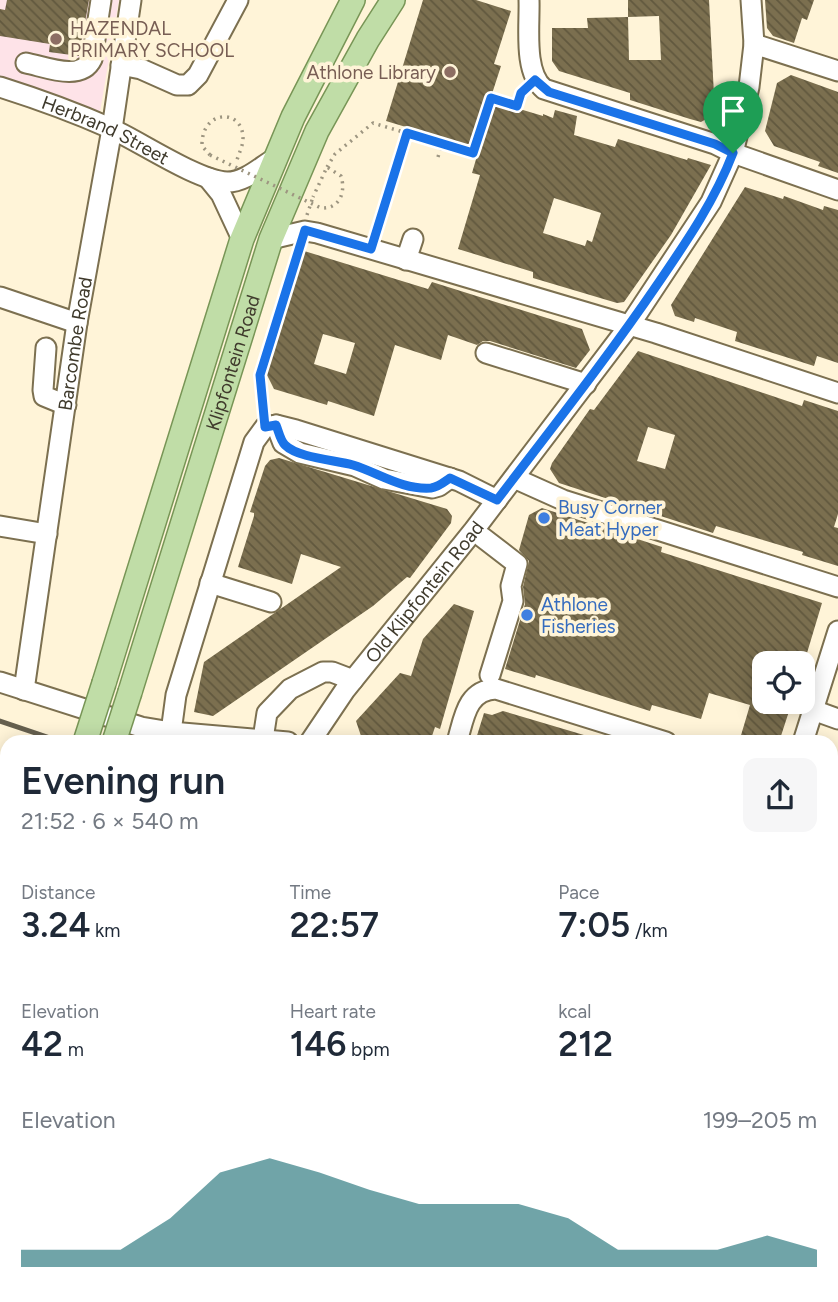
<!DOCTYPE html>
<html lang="en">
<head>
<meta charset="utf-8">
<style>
	:root { --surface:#fff; --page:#f6f6f7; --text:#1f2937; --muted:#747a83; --accent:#357e84 }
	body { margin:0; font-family:Figtree,sans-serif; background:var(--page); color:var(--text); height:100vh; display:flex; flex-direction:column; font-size:26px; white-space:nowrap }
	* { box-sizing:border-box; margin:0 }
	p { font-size:23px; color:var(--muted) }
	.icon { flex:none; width:38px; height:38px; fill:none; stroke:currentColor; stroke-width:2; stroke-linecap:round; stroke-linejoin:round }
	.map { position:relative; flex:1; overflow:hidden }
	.sheet { position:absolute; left:0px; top:735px; width:838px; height:567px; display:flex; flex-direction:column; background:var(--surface); border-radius:21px 21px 0 0; box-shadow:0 4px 18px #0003 }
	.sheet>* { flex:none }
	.fabs { position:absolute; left:752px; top:651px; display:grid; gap:14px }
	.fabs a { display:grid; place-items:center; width:63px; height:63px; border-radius:14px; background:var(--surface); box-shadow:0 4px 18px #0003; font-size:35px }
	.pin { position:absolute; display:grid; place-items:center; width:60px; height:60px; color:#fff; margin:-72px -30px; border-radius:50% 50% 50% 0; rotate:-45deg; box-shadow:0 0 7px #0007 }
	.pin .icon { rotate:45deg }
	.round { display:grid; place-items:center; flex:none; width:74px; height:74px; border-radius:14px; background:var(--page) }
	.summary { display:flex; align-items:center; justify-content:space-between; height:119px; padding:0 21px }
	h1 { font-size:38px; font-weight:600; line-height:52px }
	.figures { display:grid; grid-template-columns:repeat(3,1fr); gap:10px; height:119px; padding:7px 21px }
	.figures div { display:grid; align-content:center }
	.figures b { font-size:35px; font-weight:600 }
	.figures small { font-size:19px; font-weight:400 }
	.figures p { font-size:19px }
	.chart { height:196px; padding:14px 21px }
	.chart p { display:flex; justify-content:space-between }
	.chart svg { width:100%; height:126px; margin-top:7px; fill:var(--accent); opacity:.7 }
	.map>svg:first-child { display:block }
	.education { fill:#fee3e8 }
	.grass { fill:url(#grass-dots) }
	.building { fill:url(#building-back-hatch); fill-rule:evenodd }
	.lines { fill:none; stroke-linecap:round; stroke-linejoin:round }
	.minor-casing { stroke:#7c7050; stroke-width:23 }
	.major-casing { stroke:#789556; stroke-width:26 }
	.path { stroke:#9d9580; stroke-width:3.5; stroke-dasharray:2 5; stroke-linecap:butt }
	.minor { stroke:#fff; stroke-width:19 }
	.major { stroke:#c0dda7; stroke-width:23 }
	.rail { stroke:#66604f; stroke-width:5 }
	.major-bridge-casing { stroke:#789556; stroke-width:26; stroke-linecap:butt }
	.path-bridge { stroke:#9d9580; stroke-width:3.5; stroke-dasharray:2 5; stroke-linecap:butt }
	.major-bridge { stroke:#c0dda7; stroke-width:23 }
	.route-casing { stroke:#fff; stroke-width:14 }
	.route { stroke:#1a73e8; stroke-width:9 }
	.education-dot { fill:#8d6e63; stroke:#fff4d8; stroke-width:2.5 }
	.shop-dot { fill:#3f7fe0; stroke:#fff4d8; stroke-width:2.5 }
	.labels { text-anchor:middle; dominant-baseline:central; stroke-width:7; stroke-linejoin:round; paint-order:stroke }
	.education-label { font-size:19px; fill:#785e54; stroke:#fff4d8; text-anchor:start }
	.street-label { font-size:19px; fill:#3f3a2c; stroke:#fff4d8 }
	.shop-label { font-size:19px; fill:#366cbe; stroke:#fff4d8; text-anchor:start }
</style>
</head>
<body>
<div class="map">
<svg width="838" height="1302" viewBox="0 0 838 1302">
	<defs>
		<pattern id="grass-dots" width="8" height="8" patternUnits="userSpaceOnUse" patternTransform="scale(1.75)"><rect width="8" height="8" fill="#a0cfb8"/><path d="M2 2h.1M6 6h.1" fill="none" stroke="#8bb29e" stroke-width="1.8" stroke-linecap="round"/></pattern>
		<pattern id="building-back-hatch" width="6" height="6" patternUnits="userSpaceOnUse" patternTransform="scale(1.75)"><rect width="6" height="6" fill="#7b6f4f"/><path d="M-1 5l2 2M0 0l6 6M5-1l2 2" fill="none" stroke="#61583e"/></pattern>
	</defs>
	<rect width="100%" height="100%" fill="#fff4d8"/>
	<polygon class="education" points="0,0 119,0 100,112 0,78"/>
	<polygon class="grass" points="7,807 7,904 0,927 0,829"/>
	<g class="building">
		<polygon points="7,0 89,0 79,56 49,52 50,44 0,36 0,9 5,10"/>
		<path d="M423 0H476L511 11 494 64 501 66 490 100 543 116V114L553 118 555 110 577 116 574 135 615 147 618 139 687 160 688 158 711 165 671 235 624 302 617 303 533 278V272L458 249 480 175 472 173 479 149 386 121ZM554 198 601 213 592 242 587 240 585 246 543 233Z"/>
		<path d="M628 0H709L715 114 701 122 690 119 630 100V93L559 71 552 61V28H588L587 18 628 17ZM659 16 661 60H629L628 17Z"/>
		<polygon points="765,0 814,0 807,20 802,18 794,43 773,36 767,28"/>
		<polygon points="791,75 838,92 838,173 818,166 820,162 774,146 765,131 777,83"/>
		<polygon points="745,187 783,199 784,196 823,210 824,206 838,210 838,363 817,356 814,366 735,341 737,332 695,318 694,322 675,316 671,305"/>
		<path d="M301 250 428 289 432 282 582 329 590 350 576 368 490 341H483L477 345 448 335 441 360 395 345 374 416 328 401 327 405 274 389 265 371 287 305H284ZM323 334 355 343 346 374 314 364Z"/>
		<path d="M638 351 802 406 804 400 838 411V514L834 527 838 528V566L802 555 803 552 716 526 713 533 559 483 550 469 552 463 590 409 594 410ZM648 427 675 435 665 469 637 461Z"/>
		<polygon points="279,458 447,509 452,516 451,523 410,578 407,577 373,606 213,716 194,712 204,662 341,567 301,554 292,584 238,567 254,516 254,513 250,512 265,466 270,460"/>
		<polygon points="542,508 662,547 661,552 822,603 804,663 765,663 765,702 792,702 779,742 739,742 750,705 709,693 701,719 652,705 650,711 536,675 535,678 505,669 525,604 523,587 529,561 519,550 529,515"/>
		<polygon points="454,604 474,611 440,729 435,727 430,742 363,742 356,721 400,673 411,676 423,639"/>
		<polygon points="503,711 594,738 594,742 475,742 484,713 492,715"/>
	</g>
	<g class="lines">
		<defs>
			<g id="minor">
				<path d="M529 0C530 25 523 72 544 89L715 144 733 153 838 190"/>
				<polyline points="754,44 838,71"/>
				<path d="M26 63C46 67 81 82 92 59L101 0"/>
				<polyline points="121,65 141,69 177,85 188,85 198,75 238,0"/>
				<path id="s1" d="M0 87C38 99 74 112 110 128 139 141 198 181 227 182 245 182 259 168 274 159"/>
				<polyline points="208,178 221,194 242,239"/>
				<polyline points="271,239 305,231 317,233 656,333 838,393"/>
				<polyline points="406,260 413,239"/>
				<polyline points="0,297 77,323"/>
				<polyline points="46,348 43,390 44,396 66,405"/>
				<polyline points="486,353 586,384"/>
				<polyline points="276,425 283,443 300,453 355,466 384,479 432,488 439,486 450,478"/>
				<polyline points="514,478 563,500 838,587"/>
				<polyline points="0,526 47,534"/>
				<polyline points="482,537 517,564 511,586 513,601 490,675"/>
				<polyline points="210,583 271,602"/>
				<polyline points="0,682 141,727 171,732 288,742"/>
				<path id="s2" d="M24 690 77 323 112 129 131 0"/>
				<polyline points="813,710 838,719"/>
				<polyline points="171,732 176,695 254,442 265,427 276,425 296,430 459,481 497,500"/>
				<polyline points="263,739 267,713 290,689 323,672 332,672 353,680"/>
				<path id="s3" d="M310 742 345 690 474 530 629 326 711 202 733 153 749 87 754 44 751 0"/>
				<path d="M457 742C464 719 466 690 496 689L666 742"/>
				<polyline points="803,742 838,631"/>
				<polyline points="0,790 7,778"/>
				<polyline points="831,902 838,880"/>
				<polyline points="831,923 838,925"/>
				<polyline points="831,1224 838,1226"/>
				<polyline points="0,1292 7,1292"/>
				<polyline points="537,1295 549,1302"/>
				<polyline points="189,1302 193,1295"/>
				<polyline points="505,1302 507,1295"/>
				<polyline points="723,1302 726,1295"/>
			</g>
			<g id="major">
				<polyline points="104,683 242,239 293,117 353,0"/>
				<path id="s4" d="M130 692 271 239 317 131 368 39 393 0"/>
				<polyline points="0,1015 7,992"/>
				<polyline points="0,1109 7,1086"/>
			</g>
		</defs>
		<use href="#minor" class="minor-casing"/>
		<use href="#major" class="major-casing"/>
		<g class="path">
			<path d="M210 155 202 146C201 109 243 108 243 138 243 146 239 153 237 160"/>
			<polyline points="438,157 442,144"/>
			<polyline points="327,167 335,154 373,123 473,153 491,98 517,106 523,91"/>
			<polyline points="307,215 313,197"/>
			<polyline points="376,232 407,133"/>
			<polyline points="263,411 260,375 299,250"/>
			<polyline points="831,1087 838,1090"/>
		</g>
		<use href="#minor" class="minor"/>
		<use href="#major" class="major"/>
		<g class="rail">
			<polyline points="0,721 62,742"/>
			<polyline points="831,995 838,997"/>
			<polyline points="831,1006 838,1008"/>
		</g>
		<defs>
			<g id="major-bridge">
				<polyline points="85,742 104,683"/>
				<polyline points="114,742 130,692"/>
			</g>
		</defs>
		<use href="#major-bridge" class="major-bridge-casing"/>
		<path class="path-bridge" d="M210 155 321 208C340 209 346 192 341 176L327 167 313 197"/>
		<use href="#major-bridge" class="major-bridge"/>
	</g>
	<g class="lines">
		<defs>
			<path id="route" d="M535 80 549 92 715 144 733 153C715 200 687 241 659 282 608 357 552 428 497 500L450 478C444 482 439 487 431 488 402 490 379 473 353 465 335 460 298 458 285 445 280 440 279 432 276 425L265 427 260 375 305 230 371 249 407 133 473 153 491 98 517 106 521 93Z"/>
		</defs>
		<use href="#route" class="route-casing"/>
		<use href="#route" class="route"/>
	</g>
	<g class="education-dot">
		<circle cx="56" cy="39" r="7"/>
		<circle cx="450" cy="72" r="7"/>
	</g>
	<g class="shop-dot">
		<circle cx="544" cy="518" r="7"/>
		<circle cx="527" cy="615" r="7"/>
	</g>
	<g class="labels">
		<g class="education-label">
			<text x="70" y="28">HAZENDAL<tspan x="70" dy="22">PRIMARY SCHOOL</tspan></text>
			<text x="436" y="72" text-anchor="end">Athlone Library</text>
		</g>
		<g class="street-label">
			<text stroke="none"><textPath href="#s1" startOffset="114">Herbrand Street</textPath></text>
			<text stroke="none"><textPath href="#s2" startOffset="350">Barcombe Road</textPath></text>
			<text stroke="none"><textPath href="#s4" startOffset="345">Klipfontein Road</textPath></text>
			<text stroke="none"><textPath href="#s3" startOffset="189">Old Klipfontein Road</textPath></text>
		</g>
		<g class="shop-label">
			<text x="558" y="507">Busy Corner<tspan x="558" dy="22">Meat Hyper</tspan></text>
			<text x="541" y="604">Athlone<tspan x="541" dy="22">Fisheries</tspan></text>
		</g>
	</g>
</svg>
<div class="fabs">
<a><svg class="icon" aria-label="locate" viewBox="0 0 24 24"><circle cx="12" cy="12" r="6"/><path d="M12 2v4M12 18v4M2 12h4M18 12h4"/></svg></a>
</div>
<div class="pin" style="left:733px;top:153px;background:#1e9e55"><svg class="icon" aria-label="arrive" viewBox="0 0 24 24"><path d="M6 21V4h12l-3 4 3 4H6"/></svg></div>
<section class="sheet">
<div class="summary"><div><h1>Evening run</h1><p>21:52 · 6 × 540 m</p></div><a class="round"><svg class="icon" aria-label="share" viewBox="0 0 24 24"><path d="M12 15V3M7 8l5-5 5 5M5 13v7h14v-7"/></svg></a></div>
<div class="figures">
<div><p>Distance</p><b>3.24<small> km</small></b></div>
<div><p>Time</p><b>22:57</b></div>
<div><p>Pace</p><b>7:05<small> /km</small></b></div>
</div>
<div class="figures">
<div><p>Elevation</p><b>42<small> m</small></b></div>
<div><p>Heart rate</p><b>146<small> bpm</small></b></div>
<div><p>kcal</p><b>212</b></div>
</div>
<div class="chart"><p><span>Elevation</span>199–205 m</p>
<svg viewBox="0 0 160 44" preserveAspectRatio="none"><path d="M0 44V38L10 38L20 38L30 27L40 11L50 6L60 11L70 17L80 22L90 22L100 22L110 27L120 38L130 38L140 38L150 33L160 38V44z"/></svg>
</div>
</section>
</div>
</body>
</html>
